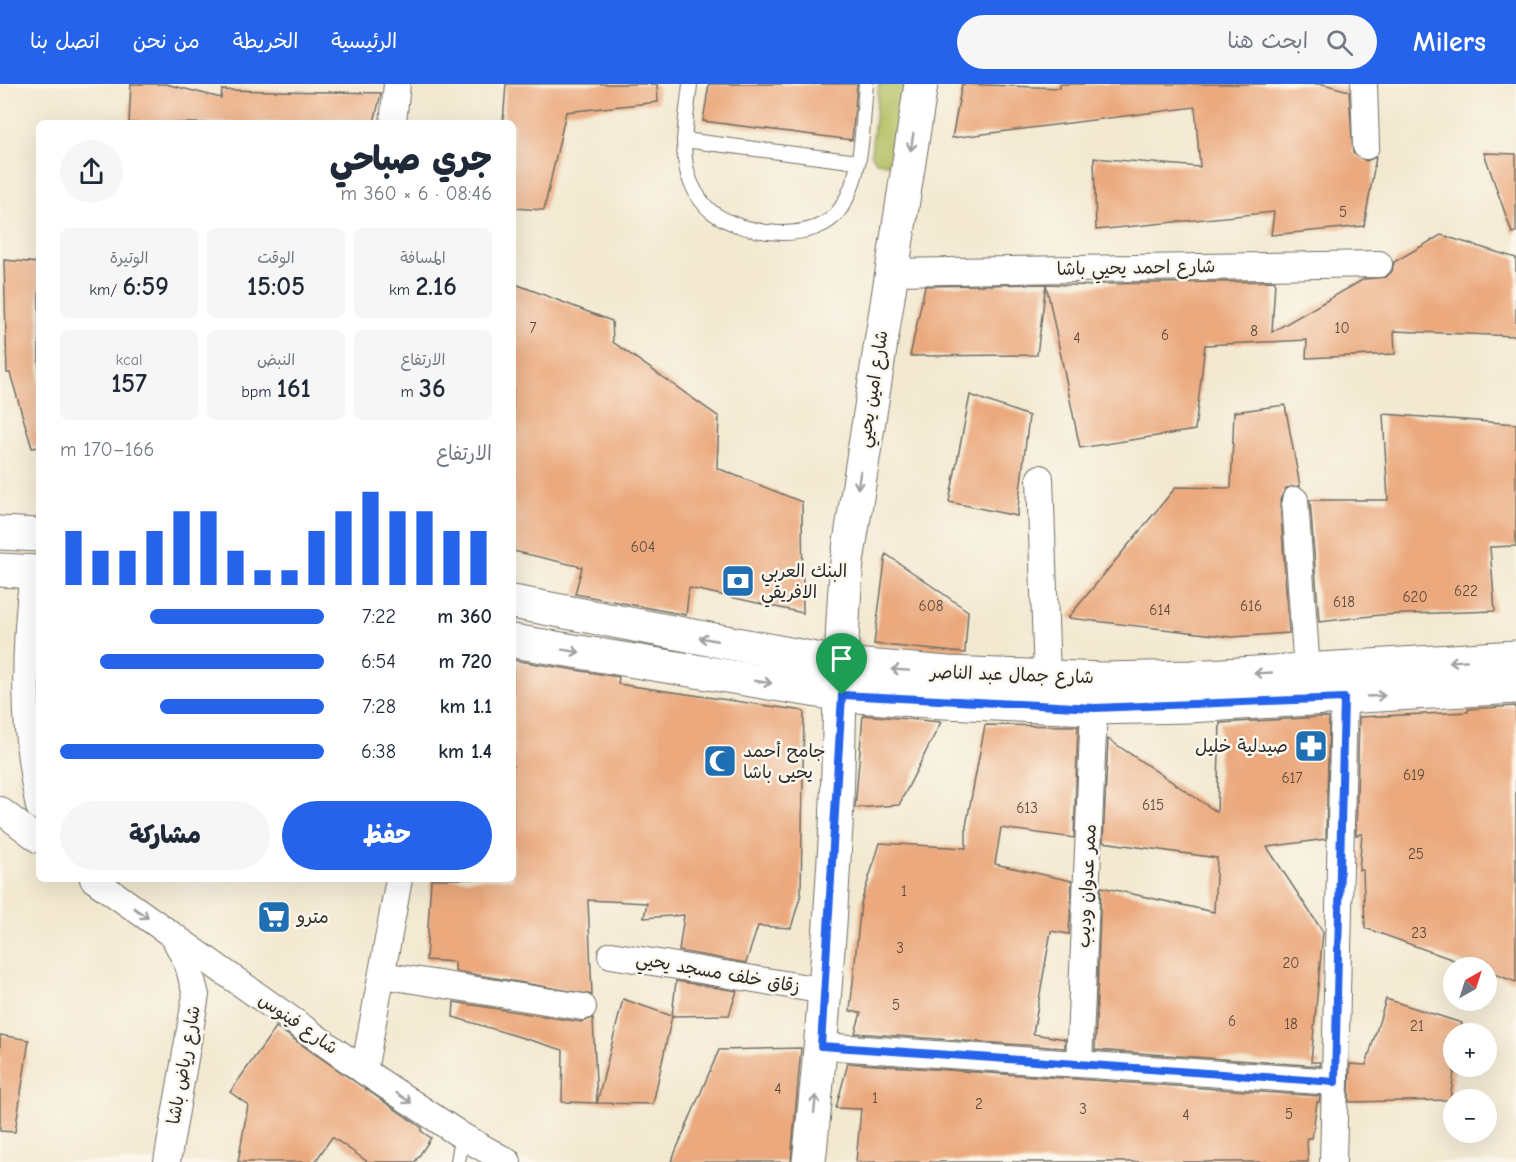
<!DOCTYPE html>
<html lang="ar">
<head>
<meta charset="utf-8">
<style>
	:root { --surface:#fff; --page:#f6f6f7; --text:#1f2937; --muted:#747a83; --accent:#2563eb }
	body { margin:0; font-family:"Comic Neue","Playpen Sans Arabic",sans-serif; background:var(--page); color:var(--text); direction:rtl; height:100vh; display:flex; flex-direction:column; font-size:22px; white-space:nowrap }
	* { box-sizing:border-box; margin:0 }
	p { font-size:20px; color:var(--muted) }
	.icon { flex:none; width:33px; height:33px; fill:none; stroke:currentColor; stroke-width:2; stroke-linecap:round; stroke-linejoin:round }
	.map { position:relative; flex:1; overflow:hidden; direction:ltr }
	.side { position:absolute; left:36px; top:36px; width:480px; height:762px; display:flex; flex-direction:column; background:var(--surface); border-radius:9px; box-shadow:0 6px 24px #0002; direction:rtl }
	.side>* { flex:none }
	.needle { width:39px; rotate:39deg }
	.tools { position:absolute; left:1443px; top:873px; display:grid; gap:12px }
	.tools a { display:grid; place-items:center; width:54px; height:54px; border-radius:50%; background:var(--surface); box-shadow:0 6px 24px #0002; font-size:30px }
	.pin { position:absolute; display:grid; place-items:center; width:51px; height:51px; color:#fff; margin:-62px -26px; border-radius:50% 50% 50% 0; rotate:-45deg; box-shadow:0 0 6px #0007 }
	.pin .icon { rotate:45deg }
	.round { display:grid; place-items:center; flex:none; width:63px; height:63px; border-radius:32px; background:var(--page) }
	.headline { display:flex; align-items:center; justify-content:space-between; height:102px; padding:0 24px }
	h1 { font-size:33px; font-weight:800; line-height:45px }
	.figures { display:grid; grid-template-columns:repeat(3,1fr); gap:9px; height:102px; padding:6px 24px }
	.figures div { display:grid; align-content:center; border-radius:9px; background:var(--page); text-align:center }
	.figures b { font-size:26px; font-weight:800 }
	.figures small { font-size:16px; font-weight:400 }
	.figures p { font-size:16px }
	.chart { height:168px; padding:12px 24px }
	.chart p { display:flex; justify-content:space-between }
	.chart svg { width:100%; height:108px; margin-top:6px; stroke:var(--accent); stroke-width:6 }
	.primary-button { display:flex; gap:12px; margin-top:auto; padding:12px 24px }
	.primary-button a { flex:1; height:69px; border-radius:36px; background:var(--accent); color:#fff; font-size:24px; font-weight:800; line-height:69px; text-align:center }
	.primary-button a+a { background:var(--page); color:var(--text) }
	ul { padding:0 24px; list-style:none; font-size:20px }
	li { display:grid; grid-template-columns:96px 72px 1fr; align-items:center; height:45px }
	li i { height:15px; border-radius:8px; background:var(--accent) }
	header { display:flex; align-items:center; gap:36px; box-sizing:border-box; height:84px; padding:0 30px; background:var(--accent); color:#fff }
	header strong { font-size:28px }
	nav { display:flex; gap:33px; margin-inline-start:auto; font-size:21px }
	.search { width:420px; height:54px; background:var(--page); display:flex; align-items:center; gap:15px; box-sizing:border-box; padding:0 21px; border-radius:33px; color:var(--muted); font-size:22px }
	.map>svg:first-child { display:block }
	.green { fill:#b2bf62; stroke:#6e7546; stroke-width:1.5 }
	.building { fill:#eba97d }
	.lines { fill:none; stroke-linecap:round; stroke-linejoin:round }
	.lane-casing { stroke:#716e65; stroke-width:16 }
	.street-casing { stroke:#716e65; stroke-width:28 }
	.secondary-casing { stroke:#716e65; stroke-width:35 }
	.primary-casing { stroke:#716e65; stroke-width:35 }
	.lane { stroke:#fff; stroke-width:14 }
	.street { stroke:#fff; stroke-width:26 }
	.secondary { stroke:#fff; stroke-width:33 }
	.primary { stroke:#fff; stroke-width:33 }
	.oneway { stroke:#a0a0a0 }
	.route-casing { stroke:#fff; stroke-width:12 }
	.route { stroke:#2563eb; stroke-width:8 }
	.labels { text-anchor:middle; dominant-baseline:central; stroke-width:5; stroke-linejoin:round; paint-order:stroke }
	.number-label { font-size:15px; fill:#5b4a40 }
	.street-label { font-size:18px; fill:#2b2b2b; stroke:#fbf7ec }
	.poi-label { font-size:18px; fill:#2b2b2b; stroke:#fbf7ec; text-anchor:start }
</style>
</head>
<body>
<header>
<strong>Milers</strong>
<div class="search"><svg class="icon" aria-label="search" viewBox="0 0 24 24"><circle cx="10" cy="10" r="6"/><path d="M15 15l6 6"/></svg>ابحث هنا</div>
<nav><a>الرئيسية</a><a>الخريطة</a><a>من نحن</a><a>اتصل بنا</a></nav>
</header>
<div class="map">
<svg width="1516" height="1078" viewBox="0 0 1516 1078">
	<rect width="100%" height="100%" fill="#fbf7ec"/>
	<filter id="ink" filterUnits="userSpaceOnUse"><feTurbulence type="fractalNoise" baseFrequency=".0167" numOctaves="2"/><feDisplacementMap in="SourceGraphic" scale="12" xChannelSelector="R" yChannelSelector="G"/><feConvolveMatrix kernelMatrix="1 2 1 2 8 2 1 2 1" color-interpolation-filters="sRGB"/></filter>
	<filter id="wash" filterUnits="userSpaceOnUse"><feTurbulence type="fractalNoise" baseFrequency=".008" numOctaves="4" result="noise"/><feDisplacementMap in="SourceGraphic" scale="24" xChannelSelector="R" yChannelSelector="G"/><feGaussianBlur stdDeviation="1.35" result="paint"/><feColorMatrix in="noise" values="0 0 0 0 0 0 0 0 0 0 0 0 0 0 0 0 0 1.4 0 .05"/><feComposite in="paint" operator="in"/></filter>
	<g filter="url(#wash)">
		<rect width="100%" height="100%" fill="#f3e9d1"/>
		<polygon class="green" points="879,0 907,0 893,81 876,78 871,69"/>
		<g id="blocks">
			<g class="building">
				<polygon points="131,0 166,0 221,14 222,6 381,9 374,39 129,39"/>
				<polygon points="506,0 657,0 658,18 566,28 544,126 513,124 513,39 503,39"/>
				<polygon points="709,0 857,0 852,56 703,37"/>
				<polygon points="962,0 1060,4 1060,0 1323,0 1349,7 1353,69 1366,77 1376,73 1364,142 1271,151 1274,128 1096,146 1094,74 1200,83 1195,23 952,54"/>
				<polygon points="1484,69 1516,70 1516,148 1512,149"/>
				<polygon points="1441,151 1516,174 1516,252 1394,247 1395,270 1306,274 1307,256 1205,261 1195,346 1080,364 1046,200 1098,202 1098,200 1275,197 1272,248 1364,195 1386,193 1392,187 1394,178"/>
				<polygon points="4,176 39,179 39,363 32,364 10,289 7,289"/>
				<polygon points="513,199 612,237 613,258 719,333 717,384 802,418 803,529 689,504 686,531 575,510 582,483 513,467"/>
				<polygon points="1046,200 1037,271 910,272 925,202"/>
				<polygon points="970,311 1029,332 1017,432 949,418"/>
				<polygon points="1285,321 1300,402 1286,404 1280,416 1289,549 1232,553 1068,534 1176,403 1231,404 1234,328"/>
				<polygon points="1383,330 1516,340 1516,462 1490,463 1495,527 1380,531 1319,538 1310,416 1388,416"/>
				<polygon points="886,470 968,527 965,569 874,560"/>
				<polygon points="513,576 619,593 618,600 804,627 801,810 791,844 758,842 746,879 679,867 684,831 644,834 647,819 588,816 592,911 455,887 455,878 426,876 431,795 513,795"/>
				<polygon points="1516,622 1516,898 1486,887 1486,884 1476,884 1365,844 1363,786 1359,786 1362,750 1356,751 1359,633 1468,628 1468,625"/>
				<polygon points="863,631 941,638 899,721 855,724"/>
				<polygon points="1322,633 1329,634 1326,755 1267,763 1323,848 1311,978 1320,978 1320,982 1095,966 1101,803 1214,828 1217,774 1103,758 1108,655 1217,728 1220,639"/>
				<polygon points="985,641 1078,642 1074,754 1001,744 995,780 1072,797 1069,850 1051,847 1033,950 1065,955 1065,964 855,949 861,929 850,927 861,819 880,759 966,764 966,742"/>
				<polygon points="676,897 737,907 729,931 672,932"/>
				<polygon points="623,915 672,932 653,1020 597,1019"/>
				<polygon points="1386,915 1462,939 1460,950 1454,950 1455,982 1450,1016 1349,1018 1350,980 1366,981"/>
				<polygon points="454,918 581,938 593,934 597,1019 562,1018 563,966 453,933"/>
				<polygon points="276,943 422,1044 421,1047 431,1054 415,1078 368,1078 332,1053 315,1078 238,1078 248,1021 230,1008"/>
				<polygon points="0,951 29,956 15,1048 0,1047"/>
				<polygon points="801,964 791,1078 671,1078 719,966"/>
				<polygon points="848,979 1320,1012 1319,1018 1317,1018 1312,1054 1307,1054 1308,1078 856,1078 861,1025 836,1024"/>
			</g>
		</g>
	</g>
	<g filter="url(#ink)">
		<use href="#blocks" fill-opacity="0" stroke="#716e65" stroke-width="1.5"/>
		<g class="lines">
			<defs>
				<g id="lane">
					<path d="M690 0C687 32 678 68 691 99 696 110 703 121 712 128 743 152 818 161 841 124 864 89 862 40 866 0"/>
					<polyline points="684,56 858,78"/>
					<polyline points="458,1078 462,1052"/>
				</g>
				<g id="street">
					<polyline points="1364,0 1366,62"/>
					<polyline points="393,39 397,0"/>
					<polyline points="892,188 1379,180"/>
					<polyline points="1040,394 1047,593"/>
					<polyline points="1295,416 1307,587"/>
					<path d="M33 487C24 567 22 644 39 723"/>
					<polyline points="0,726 39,756"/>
					<polyline points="93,795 364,987 462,1052 508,1078"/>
					<polyline points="611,871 825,907"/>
					<polyline points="382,891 583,923"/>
					<polyline points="821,962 1335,998"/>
					<polyline points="1079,980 1094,624"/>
					<polyline points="364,987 399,795"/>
					<polyline points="167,1078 196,911 188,881 175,855"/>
					<polyline points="1333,1078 1344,614"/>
				</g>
				<path id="secondary" d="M809 1078C821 966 830 854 836 742 840 654 839 565 847 478L921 0"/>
				<g id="primary">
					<polyline points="0,449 39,451"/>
					<polyline points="0,486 39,488"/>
					<polyline points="513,518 842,580 948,589 1104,595 1191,593 1516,573"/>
					<polyline points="513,557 842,611 943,618 1094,624 1189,622 1516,603"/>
				</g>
			</defs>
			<use href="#lane" class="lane-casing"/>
			<use href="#street" class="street-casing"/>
			<use href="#secondary" class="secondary-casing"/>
			<use href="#primary" class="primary-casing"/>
			<use href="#lane" class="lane"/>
			<use href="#street" class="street"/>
			<use href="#secondary" class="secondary"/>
			<use href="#primary" class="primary"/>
		</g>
		<defs><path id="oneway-shaft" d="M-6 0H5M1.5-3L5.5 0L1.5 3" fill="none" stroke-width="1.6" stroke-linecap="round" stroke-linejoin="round" transform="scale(1.5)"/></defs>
		<g class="oneway">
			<use href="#oneway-shaft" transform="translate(912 58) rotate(99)"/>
			<use href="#oneway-shaft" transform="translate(859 396) rotate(99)"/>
			<use href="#oneway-shaft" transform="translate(708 555) rotate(-169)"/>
			<use href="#oneway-shaft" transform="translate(571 567) rotate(9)"/>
			<use href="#oneway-shaft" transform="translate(1458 577) rotate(176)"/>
			<use href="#oneway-shaft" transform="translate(900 586) rotate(-176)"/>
			<use href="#oneway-shaft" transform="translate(1263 589) rotate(177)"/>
			<use href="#oneway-shaft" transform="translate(763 598) rotate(9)"/>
			<use href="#oneway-shaft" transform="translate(1376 612) rotate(-3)"/>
			<use href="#oneway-shaft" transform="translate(141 829) rotate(35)"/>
			<use href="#oneway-shaft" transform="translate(404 1014) rotate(34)"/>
			<use href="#oneway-shaft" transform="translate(815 1020) rotate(-84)"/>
		</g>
	</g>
	<g class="lines" filter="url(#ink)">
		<defs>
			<polygon id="route" points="842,611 1095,624 1344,614 1335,998 821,962"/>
		</defs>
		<use href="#route" class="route-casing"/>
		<use href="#route" class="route"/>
	</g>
	<defs>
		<symbol id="bank-square" viewBox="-11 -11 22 22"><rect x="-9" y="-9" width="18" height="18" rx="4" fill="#1f6fb2" stroke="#fbf7ec"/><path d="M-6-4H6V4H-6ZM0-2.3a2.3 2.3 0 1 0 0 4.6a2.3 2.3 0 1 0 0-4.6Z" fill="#fff"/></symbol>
		<symbol id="pharmacy-square" viewBox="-11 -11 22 22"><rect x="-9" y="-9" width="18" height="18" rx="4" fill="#1f6fb2" stroke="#fbf7ec"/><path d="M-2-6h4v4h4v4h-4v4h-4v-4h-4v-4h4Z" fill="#fff"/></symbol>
		<symbol id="mosque-square" viewBox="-11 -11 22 22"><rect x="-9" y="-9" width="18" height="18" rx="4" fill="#1f6fb2" stroke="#fbf7ec"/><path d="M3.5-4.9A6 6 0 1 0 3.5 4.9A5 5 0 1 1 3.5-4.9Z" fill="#fff"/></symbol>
		<symbol id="supermarket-square" viewBox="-11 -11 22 22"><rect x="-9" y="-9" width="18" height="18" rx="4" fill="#1f6fb2" stroke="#fbf7ec"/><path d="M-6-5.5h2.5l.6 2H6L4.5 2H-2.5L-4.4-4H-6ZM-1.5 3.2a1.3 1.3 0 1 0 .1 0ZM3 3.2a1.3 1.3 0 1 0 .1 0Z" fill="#fff"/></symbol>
	</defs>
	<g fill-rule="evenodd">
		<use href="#bank-square" x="719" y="478" width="38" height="38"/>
		<use href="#pharmacy-square" x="1292" y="643" width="38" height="38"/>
		<use href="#mosque-square" x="701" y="658" width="38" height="38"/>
		<use href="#supermarket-square" x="255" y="814" width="38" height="38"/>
	</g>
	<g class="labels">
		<g class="number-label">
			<text x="1343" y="128">5</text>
			<text x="533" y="244">7</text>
			<text x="1342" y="244">10</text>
			<text x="1254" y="247">8</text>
			<text x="1165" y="251">6</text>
			<text x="1077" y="254">4</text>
			<text x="643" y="463">604</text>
			<text x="1466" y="507">622</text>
			<text x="1415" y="513">620</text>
			<text x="1344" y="518">618</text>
			<text x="931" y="522">608</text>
			<text x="1251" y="522">616</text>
			<text x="1160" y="526">614</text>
			<text x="1414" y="691">619</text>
			<text x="1292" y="694">617</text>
			<text x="1153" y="721">615</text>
			<text x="1027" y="724">613</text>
			<text x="1416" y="770">25</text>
			<text x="904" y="807">1</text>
			<text x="1419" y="849">23</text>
			<text x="900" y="864">3</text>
			<text x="1291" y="879">20</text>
			<text x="896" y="921">5</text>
			<text x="1232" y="937">6</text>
			<text x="1291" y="940">18</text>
			<text x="1417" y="942">21</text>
			<text x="778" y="1005">4</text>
			<text x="875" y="1014">1</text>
			<text x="979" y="1020">2</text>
			<text x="1083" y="1025">3</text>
			<text x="1289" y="1030">5</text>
			<text x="1186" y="1031">4</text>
		</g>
		<g class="street-label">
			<text transform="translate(1136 184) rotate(-1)">شارع احمد يحيي باشا</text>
			<text transform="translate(873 305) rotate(-81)">شارع امين يحيي</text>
			<text transform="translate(1012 591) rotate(2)">شارع جمال عبد الناصر</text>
			<text transform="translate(1087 802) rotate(-87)">ممر عدوان وديب</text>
			<text transform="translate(718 889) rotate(10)">زقاق خلف مسجد يحيي</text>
			<text transform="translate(298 940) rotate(35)">شارع فينوس</text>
			<text transform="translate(184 981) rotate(-80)">شارع رياض باشا</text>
		</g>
		<g class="poi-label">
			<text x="761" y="487">البنك العربي<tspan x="761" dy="21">الافريقي</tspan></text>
			<text x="1288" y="662" text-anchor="end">صيدلية خليل</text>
			<text x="743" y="667">جامح أحمد<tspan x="743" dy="21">يحيى باشا</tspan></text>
			<text x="297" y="833">مترو</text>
		</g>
	</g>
</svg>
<div class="tools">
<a><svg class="needle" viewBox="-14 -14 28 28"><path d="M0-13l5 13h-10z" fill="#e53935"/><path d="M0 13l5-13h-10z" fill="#747a83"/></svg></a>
<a>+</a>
<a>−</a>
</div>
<div class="pin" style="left:842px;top:611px;background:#1e9e55"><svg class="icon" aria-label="arrive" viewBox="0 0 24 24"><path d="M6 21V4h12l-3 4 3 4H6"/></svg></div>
<section class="side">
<div class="headline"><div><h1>جري صباحي</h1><p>08:46 · 6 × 360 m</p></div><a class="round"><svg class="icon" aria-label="share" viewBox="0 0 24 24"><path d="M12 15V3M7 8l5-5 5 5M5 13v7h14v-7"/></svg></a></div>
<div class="figures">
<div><p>المسافة</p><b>2.16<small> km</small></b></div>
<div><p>الوقت</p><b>15:05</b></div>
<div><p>الوتيرة</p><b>6:59<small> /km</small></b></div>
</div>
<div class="figures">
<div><p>الارتفاع</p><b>36<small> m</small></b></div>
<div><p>النبض</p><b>161<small> bpm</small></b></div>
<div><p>kcal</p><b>157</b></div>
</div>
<div class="chart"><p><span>الارتفاع</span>166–170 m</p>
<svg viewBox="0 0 160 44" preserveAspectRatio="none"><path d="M5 44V22M15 44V30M25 44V30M35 44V22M45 44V14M55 44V14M65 44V30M75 44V38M85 44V38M95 44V22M105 44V14M115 44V6M125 44V14M135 44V14M145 44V22M155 44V22"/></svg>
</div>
<ul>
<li><b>360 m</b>7:22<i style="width:66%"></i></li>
<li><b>720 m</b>6:54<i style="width:85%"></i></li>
<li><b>1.1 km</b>7:28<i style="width:62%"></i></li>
<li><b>1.4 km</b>6:38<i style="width:100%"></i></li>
</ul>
<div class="primary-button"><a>حفظ</a><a>مشاركة</a></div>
</section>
</div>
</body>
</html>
